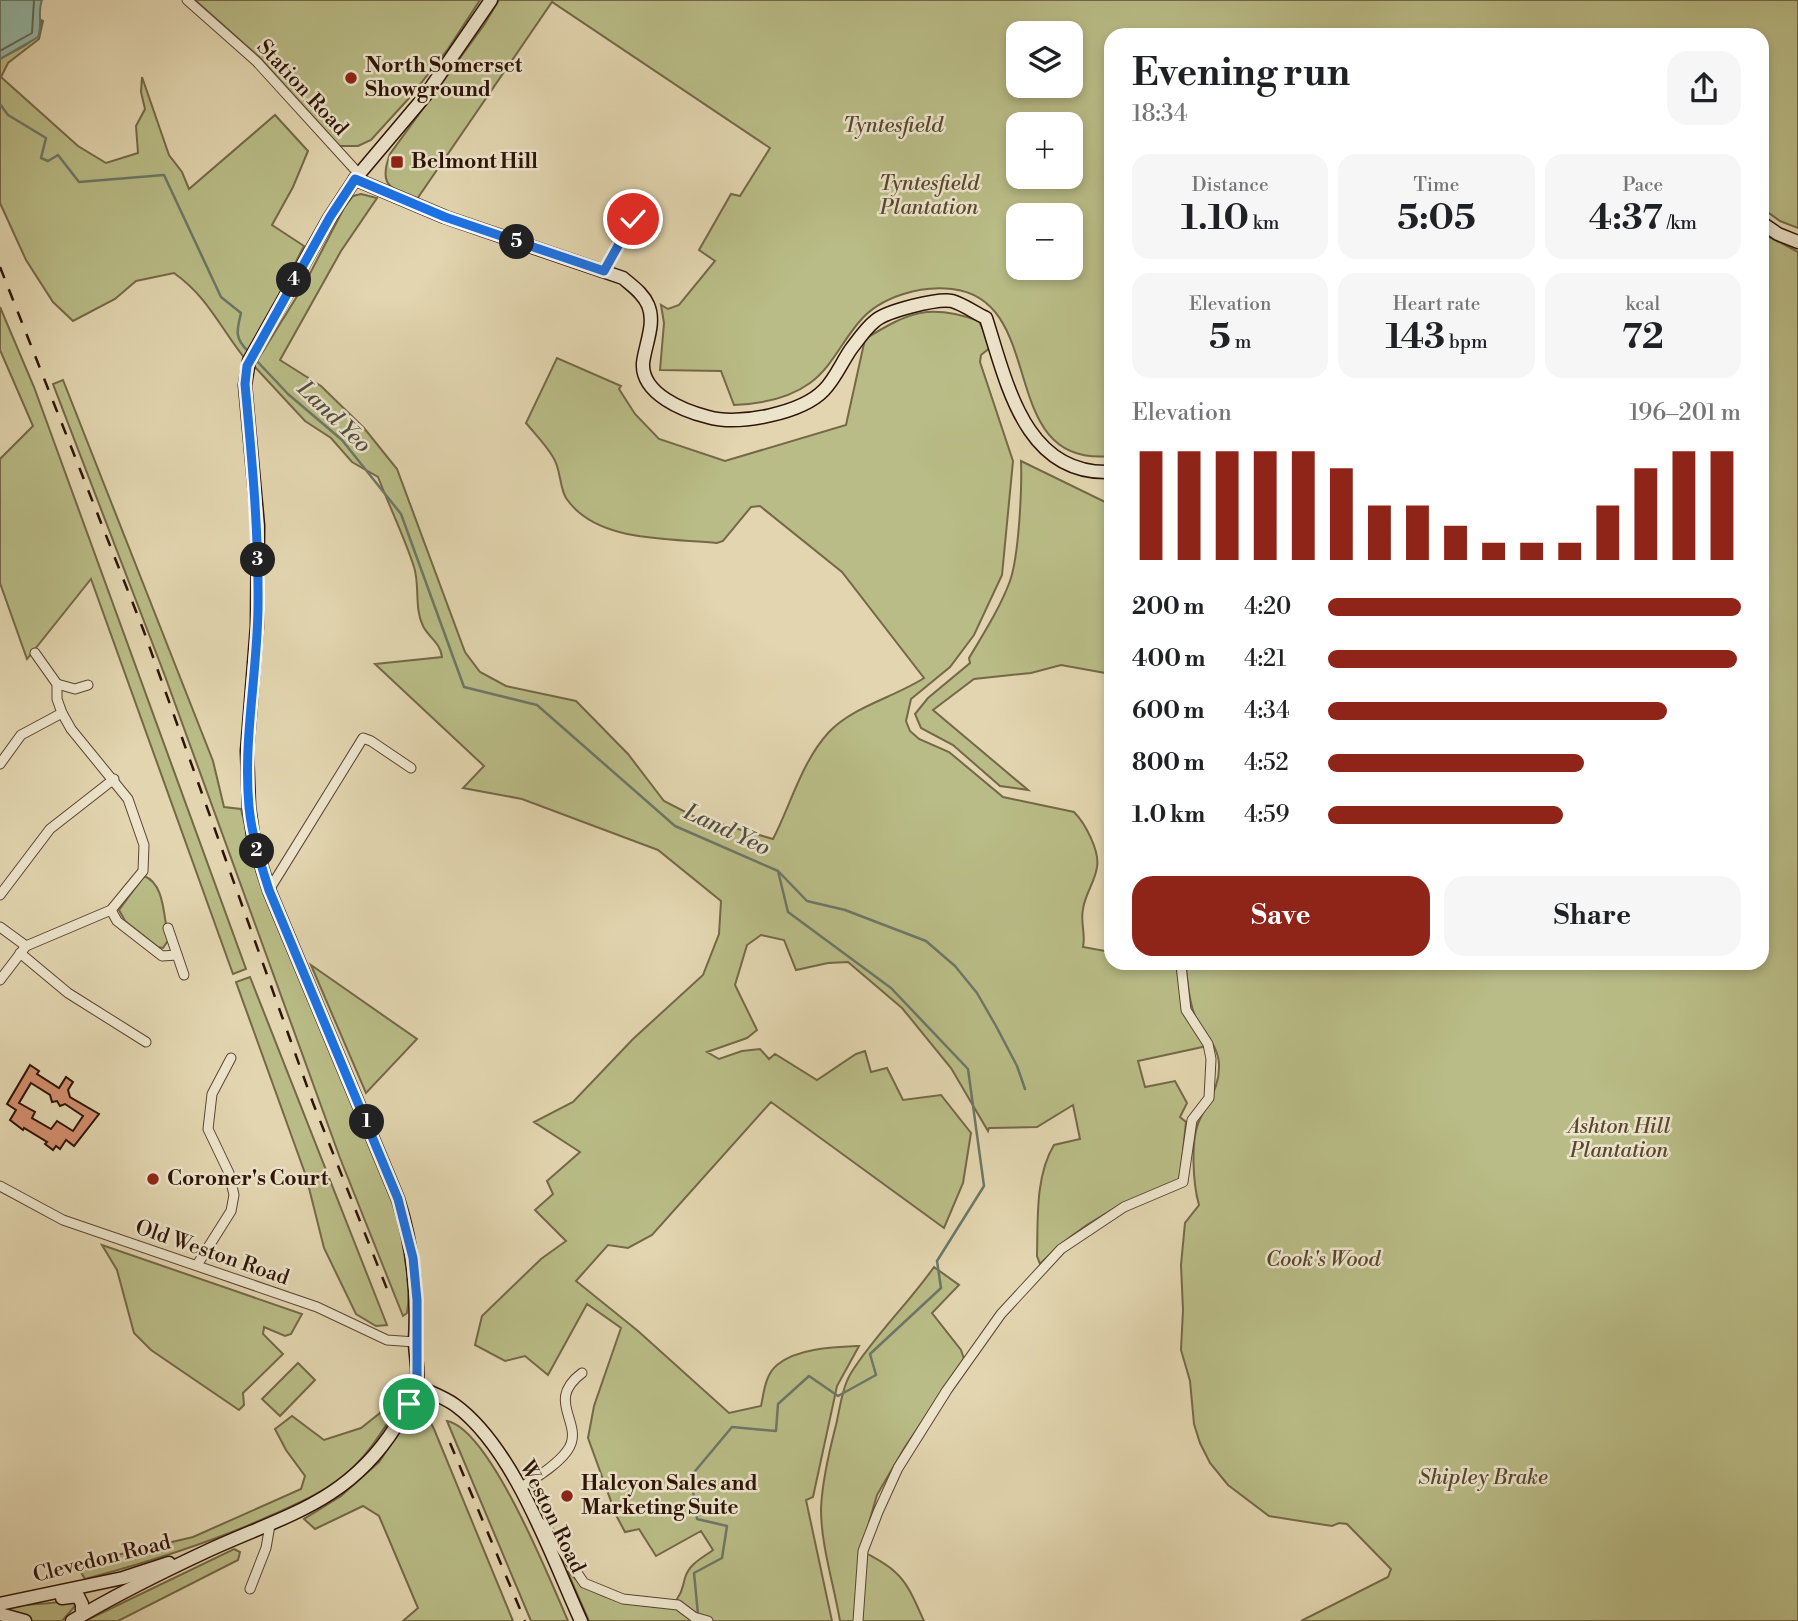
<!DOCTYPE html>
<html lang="en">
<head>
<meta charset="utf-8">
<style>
	:root { --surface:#fff; --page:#f6f6f6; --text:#202124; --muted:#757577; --accent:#8f2418 }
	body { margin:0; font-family:"Libre Bodoni",serif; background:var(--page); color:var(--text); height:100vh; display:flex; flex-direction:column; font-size:26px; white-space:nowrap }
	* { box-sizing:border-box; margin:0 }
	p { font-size:23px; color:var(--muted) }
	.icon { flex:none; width:38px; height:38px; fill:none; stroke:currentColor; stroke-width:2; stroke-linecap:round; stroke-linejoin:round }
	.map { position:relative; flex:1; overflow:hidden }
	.side { position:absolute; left:1104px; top:28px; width:665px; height:942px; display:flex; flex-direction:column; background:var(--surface); border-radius:21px; box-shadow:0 4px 10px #0003 }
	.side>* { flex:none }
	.buttons { position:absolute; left:1006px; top:21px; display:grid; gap:14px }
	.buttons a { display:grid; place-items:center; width:77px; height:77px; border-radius:14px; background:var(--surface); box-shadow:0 4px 10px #0003; font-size:35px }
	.pin { position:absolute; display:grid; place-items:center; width:60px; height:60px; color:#fff; margin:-30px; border:4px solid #fff; border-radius:50%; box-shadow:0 2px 7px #0007 }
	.km { position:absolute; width:35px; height:35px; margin:-18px; border-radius:50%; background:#222; color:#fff; font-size:19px; line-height:35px; text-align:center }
	.round { display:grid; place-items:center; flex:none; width:74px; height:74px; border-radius:21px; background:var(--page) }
	.headline { display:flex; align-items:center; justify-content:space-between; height:119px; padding:0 28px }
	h1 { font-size:38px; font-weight:700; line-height:52px }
	.stats { display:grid; grid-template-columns:repeat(3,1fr); gap:10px; height:119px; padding:7px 28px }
	.stats div { display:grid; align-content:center; border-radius:18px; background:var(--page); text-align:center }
	.stats b { font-size:35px; font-weight:700 }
	.stats small { font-size:19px; font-weight:400 }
	.stats p { font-size:19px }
	.chart { height:196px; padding:14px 28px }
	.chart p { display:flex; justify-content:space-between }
	.chart svg { width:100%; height:126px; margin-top:7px; stroke:var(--accent); stroke-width:6 }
	.button { display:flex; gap:14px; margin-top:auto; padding:14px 28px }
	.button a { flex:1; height:80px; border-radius:21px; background:var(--accent); color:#fff; font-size:28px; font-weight:700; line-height:80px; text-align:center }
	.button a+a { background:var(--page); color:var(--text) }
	ul { padding:0 28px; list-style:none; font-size:23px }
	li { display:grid; grid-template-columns:112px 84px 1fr; align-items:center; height:52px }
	li i { height:18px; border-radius:9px; background:var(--accent) }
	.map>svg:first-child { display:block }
	.green { fill:#b9bc86; stroke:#746847; stroke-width:2; fill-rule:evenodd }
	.water { fill:#95b9a7; stroke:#6c7767; stroke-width:2 }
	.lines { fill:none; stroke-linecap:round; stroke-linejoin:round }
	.shore { stroke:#626658; stroke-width:2 }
	.stream { stroke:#6c7767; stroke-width:2.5 }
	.building { fill:#d28e6d; stroke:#2e1408; stroke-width:2; fill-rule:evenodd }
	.street-casing { stroke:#5b4432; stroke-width:11 }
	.secondary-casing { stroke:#2e1408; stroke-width:15 }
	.street { stroke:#ece4cb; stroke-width:9 }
	.secondary { stroke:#ece4cb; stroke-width:12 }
	.rail { stroke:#2e1408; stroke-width:2.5; stroke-dasharray:12 12; stroke-linecap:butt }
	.route-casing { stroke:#fff; stroke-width:14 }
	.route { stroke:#1a73e8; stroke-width:9 }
	.poi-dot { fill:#8f2418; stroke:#ece4cb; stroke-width:2.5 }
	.labels { text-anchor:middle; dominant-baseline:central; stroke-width:5; stroke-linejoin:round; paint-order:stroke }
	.poi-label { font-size:21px; font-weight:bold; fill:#2e1408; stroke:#ece4cb; text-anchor:start }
	.street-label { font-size:21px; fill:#2e1408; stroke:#ece4cb }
	.park-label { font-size:21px; font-style:italic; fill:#58462e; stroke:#ece4cb }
	.water-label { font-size:23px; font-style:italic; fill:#524e40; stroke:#ece4cb }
</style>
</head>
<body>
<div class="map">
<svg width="1798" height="1621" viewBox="0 0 1798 1621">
	<rect width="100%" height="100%" fill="#e2d5af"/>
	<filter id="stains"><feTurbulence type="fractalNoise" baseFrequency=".00286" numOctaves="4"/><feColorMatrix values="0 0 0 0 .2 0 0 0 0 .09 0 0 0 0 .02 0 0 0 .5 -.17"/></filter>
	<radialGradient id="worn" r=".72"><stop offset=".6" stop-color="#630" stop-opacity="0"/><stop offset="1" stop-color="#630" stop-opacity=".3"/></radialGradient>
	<g class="green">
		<polygon points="195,0 480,0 448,49 410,97 371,140 358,146 339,146 260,58"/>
		<path d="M499 0H1798V228L1780 221 1762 208V35H1111V456C994 468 1050 300 952 289 921 285 880 297 860 321 842 341 832 367 810 383 788 399 760 404 734 405L721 371 660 370 664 323 661 305 668 309 679 305 715 261 699 250 731 194 740 196 770 148 552 2 417 199C390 189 378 185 390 154L484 25ZM1018 33H1071V86H1018ZM1018 124H1071V177H1018ZM1018 215H1071V268H1018Z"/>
		<path d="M41 20 43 21 39 39 8 63 1 77 78 146 106 163 138 153 136 126 145 109 141 92 142 77 169 155 182 172 189 189 275 115 308 151 293 187 272 225 304 246 246 360C220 328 209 298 174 273L136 281 115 299 73 321 53 302 26 260 0 203V59C18 48 40 43 41 20Z"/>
		<path d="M361 194 377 198 341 251 280 360 321 386 364 428 397 469 465 652 480 672 506 686 576 701 628 754 664 801 693 816 773 839C791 804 802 761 829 732 854 706 895 697 924 678L842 572 760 506 751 507 723 541 717 543C670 538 596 543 566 498 559 486 561 469 553 457 546 445 535 434 526 423L557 358 621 386 619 389 635 414 659 439 725 461 846 425 865 339C909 312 929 303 979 321L991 347 981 355 980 362 1013 461 1002 575 974 635 950 667 911 699 906 721 910 731 919 739 949 752 1003 797 1074 812C1085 823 1100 851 1097 867 1095 882 1085 894 1083 909 1080 923 1086 934 1083 947L1111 952V962L1163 963 1177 968 1183 1010 1207 1046 1138 1061 1145 1087 1175 1081 1187 1103 1180 1117 1186 1122 1180 1180C1127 1200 1080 1222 1040 1264L1037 1256C1038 1221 1035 1176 1054 1145L1080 1139 1073 1105 1037 1127 989 1128 988 1131 951 1068 902 1008 848 962 828 963 796 970 784 940 761 935 747 945 735 985 757 1030 747 1038 707 1052 719 1059 742 1051 760 1049 769 1059 775 1054 817 1080 856 1054 865 1051 871 1072 887 1068 903 1100 941 1095 971 1133 963 1183 944 1228 771 1102 652 1235 628 1248 608 1245 576 1281 638 1331 729 1413 761 1406C764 1392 765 1375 777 1365 797 1348 834 1347 859 1346L837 1386 813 1497 806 1500 832 1621H589L567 1571C591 1595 616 1603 650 1606 661 1607 673 1606 683 1610L677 1599C683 1591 682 1588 685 1578 689 1564 702 1558 713 1550L701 1531 656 1556 639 1529 625 1532 616 1515 588 1438 594 1406 621 1328 587 1304 548 1375 525 1356 505 1361 475 1345 482 1316 541 1259 566 1241 535 1210 553 1194 547 1181 580 1152 534 1122 573 1102 633 1039 703 975 719 934 721 901 658 850 522 799 463 788 484 766 375 664 442 657C440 642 429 638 423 626 414 608 420 585 414 567 404 536 390 508 378 477L352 462 331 438 305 421 254 366 304 285 344 208 353 196Z"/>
		<path d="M1762 233 1798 252V1621H1301L1388 1577 1391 1569 1347 1524 1339 1523 1332 1526 1269 1516 1228 1485 1210 1463 1200 1443 1194 1424 1190 1381 1181 1350 1183 1310 1181 1265 1185 1223 1199 1205C1193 1184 1190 1139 1200 1119 1209 1099 1220 1087 1219 1064 1218 1043 1202 1034 1195 1016 1188 1000 1188 980 1185 963L1762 962Z"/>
		<polygon points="0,307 34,387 246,969 233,974 91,579 27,659 0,583 0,459 33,426 0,350"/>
		<path d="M63 380 213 761 224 807 241 809 257 874 394 1204C403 1241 413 1276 407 1313L403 1316 340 1158 165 676 53 384Z"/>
		<path d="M1021 461 1105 502H1111V674L1061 665 1031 673 974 679 933 710 1028 790 1000 786 953 745 921 728 915 714 928 698 970 663 969 658C984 633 1000 608 1010 581 1019 555 1022 489 1021 461Z"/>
		<path d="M144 876C166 884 163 920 169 939L163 948 158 947 125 921 119 910Z"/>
		<polygon points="311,965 417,1039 366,1093"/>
		<polygon points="250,977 387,1325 376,1326 356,1314 324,1248 306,1176 236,982"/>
		<polygon points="102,1245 302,1314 291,1334 285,1336 264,1327 263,1334 283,1354 243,1393 244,1405 239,1410 151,1350 134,1333 117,1270"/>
		<path d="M934 1267 959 1285 932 1313 961 1350 964 1359 905 1447 877 1495 861 1550C872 1557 886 1563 895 1572 909 1584 916 1604 924 1621H840C834 1585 821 1546 821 1509 822 1481 829 1452 836 1425 840 1408 842 1388 851 1373 875 1335 908 1304 934 1267Z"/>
		<polygon points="298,1363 315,1380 280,1416 262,1399"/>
		<path d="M394 1402 398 1407C382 1432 366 1458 342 1477 321 1494 296 1504 272 1515 211 1543 149 1562 85 1579L79 1569 100 1559 193 1537 301 1489 305 1476 286 1450 275 1429 292 1416 324 1440 361 1428Z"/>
		<polygon points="424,1410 434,1429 513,1621 403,1621 418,1608 379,1516 363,1506 315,1529 304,1519 341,1496 379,1462 412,1413"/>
		<path d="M447 1421C490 1429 550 1580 568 1621H531Z"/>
		<polygon points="234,1549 240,1552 238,1560 118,1621 85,1621"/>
		<path d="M64 1601 74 1603 75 1606 62 1621H32L0 1611C20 1602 42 1606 64 1601Z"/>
	</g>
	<path class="water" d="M0 0H42C37 13 43 24 38 37L0 59Z"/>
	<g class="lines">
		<polyline class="shore" points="0,51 32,33 34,0"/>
		<g class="stream">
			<path d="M0 104 8 115 46 138 41 158 48 161 58 155 79 182 164 175 221 297 241 313C237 330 234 338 248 351"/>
			<polyline points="255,359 288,394 342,440 401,514 464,687 537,705 675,826 778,871 788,912 891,988 968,1069 984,1186 937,1261 941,1288 870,1354 876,1375 838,1396 809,1376 778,1404 776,1431 732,1427 691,1476 697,1519 727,1526 722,1558 694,1573 698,1614"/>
			<polyline points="779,872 807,901 845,910 926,941 955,966 977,993 996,1026 1017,1066 1025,1089"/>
		</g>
	</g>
	<path class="building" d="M30 1065 39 1071 37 1074 59 1088 66 1077 73 1082 68 1090 70 1097 99 1114 74 1146 66 1140 60 1149 56 1146 53 1150 45 1144 47 1142 24 1128 23 1130 10 1120 16 1110 7 1104ZM31 1083 50 1095 52 1102 57 1101 60 1106 65 1104 83 1116 73 1131 57 1121 51 1129 32 1118 35 1112 19 1103Z"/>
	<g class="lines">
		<defs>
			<g id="street">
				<polyline points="187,0 257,62 359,174"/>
				<polyline points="604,271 633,219"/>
				<polyline points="57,684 75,689 88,685"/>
				<polyline points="0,764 21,735 62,713 57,699 57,684 35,653"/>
				<polyline points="269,890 363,738 371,741 411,768"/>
				<polyline points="0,895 50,829 114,779"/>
				<polyline points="111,910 117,921 162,956 177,955"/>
				<polyline points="0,927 26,946"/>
				<polyline points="168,928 184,975"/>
				<polyline points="20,953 68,993 146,1042"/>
				<polyline points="0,980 26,946 111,910 143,871 144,845 128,799 71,729 62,713"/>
				<polyline points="0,1186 63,1220 317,1307 387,1340 415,1342"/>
				<polyline points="197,1265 231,1211 234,1195 229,1173 208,1129 212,1094 231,1058"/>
				<path d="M520 1488C535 1478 556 1466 567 1451 587 1424 543 1402 582 1373"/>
				<polyline points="537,1522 545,1525 584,1583 623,1599 678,1605 694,1617 708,1621"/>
				<polyline points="250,1589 266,1548 270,1525"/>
				<polyline points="858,1621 863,1551 878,1512 898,1468 947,1390 1001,1314 1061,1249 1124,1207 1183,1182 1192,1120 1209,1098 1211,1059 1208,1044 1186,1010 1181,965"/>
			</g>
			<g id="secondary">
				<path d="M355 179 445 217 623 278C632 286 643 293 648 305 656 323 645 345 643 363 641 394 684 411 708 417 739 426 802 413 824 390 835 379 842 362 851 349 858 340 866 328 875 321 886 311 938 298 952 301 963 304 975 313 986 318 1007 384 1025 476 1111 472"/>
				<polyline points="1762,223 1778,234 1798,242"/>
				<path d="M417 1386C429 1392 444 1397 455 1405 514 1448 551 1555 581 1621"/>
				<polyline points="62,1598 78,1596 82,1604 82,1615"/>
				<polyline points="0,1604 123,1578 169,1563"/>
				<polyline points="0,1614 25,1621"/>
				<path d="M72 1621C114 1596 160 1573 205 1552 282 1516 347 1504 396 1426 403 1414 411 1402 416 1388 420 1374 415 1356 415 1341 418 1291 413 1246 398 1199L269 890 254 842 249 807 247 751 257 626 258 526 245 385 249 361 330 217 355 179 425 96 491 0"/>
			</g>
		</defs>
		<use href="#street" class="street-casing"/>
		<use href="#secondary" class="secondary-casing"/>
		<use href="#street" class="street"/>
		<use href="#secondary" class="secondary"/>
		<g class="rail">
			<polyline points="0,267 143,629 313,1103 391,1299"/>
			<polyline points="450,1443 525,1621"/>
		</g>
	</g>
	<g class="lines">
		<defs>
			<path id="route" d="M409 1404 417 1386V1300L413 1258 398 1199 269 890C260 862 252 836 249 807 243 741 257 675 258 609 259 533 252 460 245 384L247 366 330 217 355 179 445 217 604 271 633 219"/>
		</defs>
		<use href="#route" class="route-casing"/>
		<use href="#route" class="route"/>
	</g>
	<g class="poi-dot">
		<circle cx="351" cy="78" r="7"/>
		<rect x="390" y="155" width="14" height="14" rx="3.5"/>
		<circle cx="153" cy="1179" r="7"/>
		<circle cx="567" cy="1496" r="7"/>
	</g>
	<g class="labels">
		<g class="poi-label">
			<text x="365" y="66">North Somerset<tspan x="365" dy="24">Showground</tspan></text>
			<text x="411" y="162">Belmont Hill</text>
			<text x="167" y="1179">Coroner's Court</text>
			<text x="581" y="1484">Halcyon Sales and<tspan x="581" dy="24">Marketing Suite</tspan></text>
		</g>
		<g class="street-label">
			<text transform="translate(302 88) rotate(47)">Station Road</text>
			<text transform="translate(212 1253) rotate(19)">Old Weston Road</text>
			<text transform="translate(552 1517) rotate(64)">Weston Road</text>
			<text transform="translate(102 1559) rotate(-14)">Clevedon Road</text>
		</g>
		<g class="park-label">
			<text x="893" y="126">Tyntesfield</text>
			<text x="929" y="184">Tyntesfield<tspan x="929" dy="24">Plantation</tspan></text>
			<text x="1619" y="1127">Ashton Hill<tspan x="1619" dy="24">Plantation</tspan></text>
			<text x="1323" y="1260">Cook's Wood</text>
			<text x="1483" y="1478">Shipley Brake</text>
		</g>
		<g class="water-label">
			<text transform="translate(334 417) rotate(44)">Land Yeo</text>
			<text transform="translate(727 830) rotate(25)">Land Yeo</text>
		</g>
	</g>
	<rect width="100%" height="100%" filter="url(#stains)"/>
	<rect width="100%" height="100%" fill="url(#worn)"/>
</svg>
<div class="buttons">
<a><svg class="icon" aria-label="layers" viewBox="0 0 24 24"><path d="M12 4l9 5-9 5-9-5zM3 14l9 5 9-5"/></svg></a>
<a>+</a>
<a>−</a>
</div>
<div class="pin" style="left:409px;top:1404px;background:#1e9e55"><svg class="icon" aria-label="arrive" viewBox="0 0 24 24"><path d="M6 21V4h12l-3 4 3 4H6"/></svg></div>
<div class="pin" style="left:633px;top:219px;background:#d93025"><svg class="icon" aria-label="check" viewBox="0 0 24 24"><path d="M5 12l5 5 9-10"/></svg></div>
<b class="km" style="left:367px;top:1122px">1</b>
<b class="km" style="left:257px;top:851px">2</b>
<b class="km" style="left:258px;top:560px">3</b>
<b class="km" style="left:294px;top:280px">4</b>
<b class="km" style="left:517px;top:242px">5</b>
<section class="side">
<div class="headline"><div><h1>Evening run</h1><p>18:34</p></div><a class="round"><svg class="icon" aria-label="share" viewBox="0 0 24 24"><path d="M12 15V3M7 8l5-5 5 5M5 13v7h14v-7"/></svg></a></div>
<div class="stats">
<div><p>Distance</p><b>1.10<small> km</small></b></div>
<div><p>Time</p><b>5:05</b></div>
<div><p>Pace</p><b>4:37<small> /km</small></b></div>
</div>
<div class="stats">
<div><p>Elevation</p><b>5<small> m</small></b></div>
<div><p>Heart rate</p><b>143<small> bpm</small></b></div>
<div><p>kcal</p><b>72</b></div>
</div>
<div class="chart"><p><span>Elevation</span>196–201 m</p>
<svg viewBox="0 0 160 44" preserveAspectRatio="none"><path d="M5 44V6M15 44V6M25 44V6M35 44V6M45 44V6M55 44V12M65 44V25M75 44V25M85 44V32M95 44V38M105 44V38M115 44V38M125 44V25M135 44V12M145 44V6M155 44V6"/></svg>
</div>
<ul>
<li><b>200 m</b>4:20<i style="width:100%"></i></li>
<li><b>400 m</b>4:21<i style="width:99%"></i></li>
<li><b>600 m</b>4:34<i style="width:82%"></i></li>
<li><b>800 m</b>4:52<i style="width:62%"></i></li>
<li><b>1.0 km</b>4:59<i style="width:57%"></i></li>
</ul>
<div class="button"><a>Save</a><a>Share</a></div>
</section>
</div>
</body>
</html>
